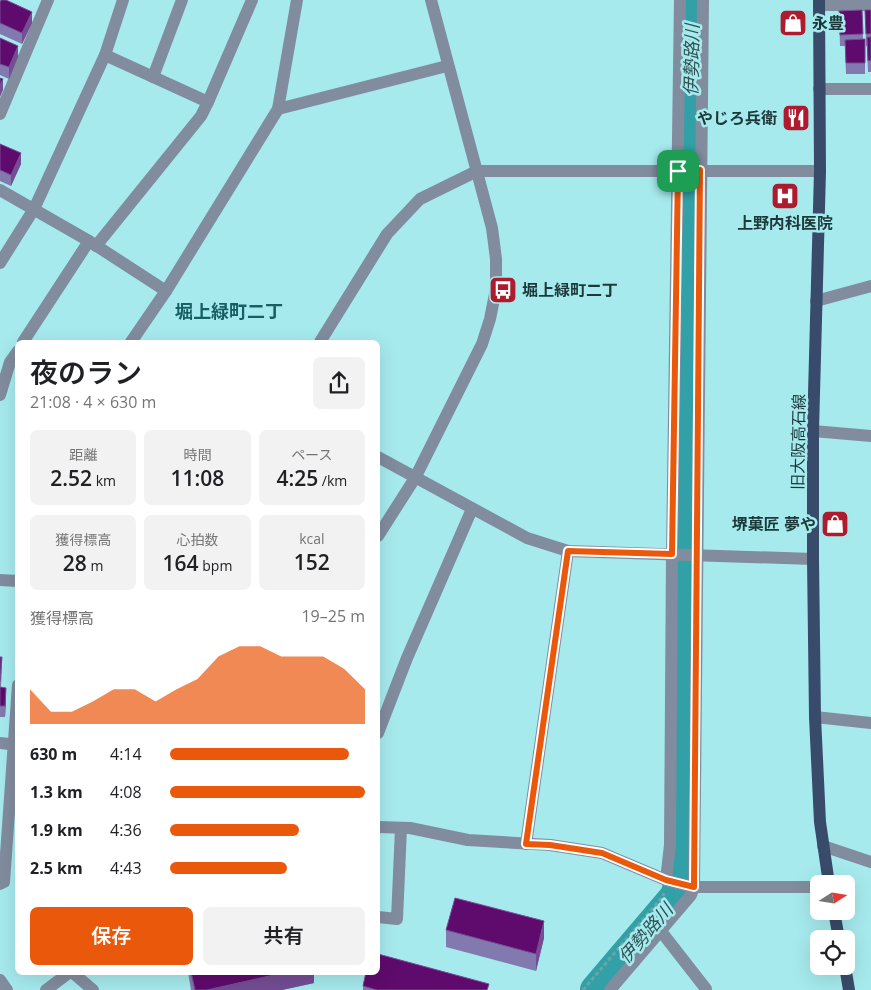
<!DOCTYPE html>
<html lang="ja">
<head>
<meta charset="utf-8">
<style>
	:root { --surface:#fff; --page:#f2f2f2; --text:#202124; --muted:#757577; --accent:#ea580c }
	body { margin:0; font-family:"Open Sans","Noto Sans JP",sans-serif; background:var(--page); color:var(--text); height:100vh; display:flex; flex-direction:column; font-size:19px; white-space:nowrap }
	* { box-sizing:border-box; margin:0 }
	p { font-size:16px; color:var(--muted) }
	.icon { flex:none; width:28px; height:28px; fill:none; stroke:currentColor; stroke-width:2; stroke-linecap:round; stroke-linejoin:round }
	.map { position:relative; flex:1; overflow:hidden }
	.details { position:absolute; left:15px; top:340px; width:365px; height:635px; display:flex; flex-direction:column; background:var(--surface); border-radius:8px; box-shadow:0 5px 20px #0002 }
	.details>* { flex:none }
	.needle { width:32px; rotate:78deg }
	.fabs { position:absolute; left:810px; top:875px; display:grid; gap:10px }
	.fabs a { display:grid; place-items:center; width:45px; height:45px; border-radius:8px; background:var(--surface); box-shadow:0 5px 20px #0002; font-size:25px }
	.pin { position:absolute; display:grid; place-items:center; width:42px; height:42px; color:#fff; margin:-21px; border-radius:10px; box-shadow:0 2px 8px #0006 }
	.round { display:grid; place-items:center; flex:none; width:52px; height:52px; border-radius:8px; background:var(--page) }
	.overview { display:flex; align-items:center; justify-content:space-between; height:85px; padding:0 15px }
	h1 { font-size:28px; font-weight:600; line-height:38px }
	.figures { display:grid; grid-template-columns:repeat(3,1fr); gap:8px; height:85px; padding:5px 15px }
	.figures div { display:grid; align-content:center; border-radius:8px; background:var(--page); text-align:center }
	.figures b { font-size:21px; font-weight:600 }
	.figures small { font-size:14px; font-weight:400 }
	.figures p { font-size:14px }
	.chart { height:140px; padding:10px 15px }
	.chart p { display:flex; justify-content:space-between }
	.chart svg { width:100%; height:90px; margin-top:5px; fill:var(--accent); opacity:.7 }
	.action { display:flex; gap:10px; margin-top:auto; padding:10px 15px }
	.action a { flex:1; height:58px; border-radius:8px; background:var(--accent); color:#fff; font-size:20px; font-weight:600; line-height:58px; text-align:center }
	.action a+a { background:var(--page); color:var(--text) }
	ul { padding:0 15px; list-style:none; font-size:16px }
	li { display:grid; grid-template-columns:80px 60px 1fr; align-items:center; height:38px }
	li i { height:12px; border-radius:6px; background:var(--accent) }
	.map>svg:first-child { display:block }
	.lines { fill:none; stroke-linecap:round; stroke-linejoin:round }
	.river { stroke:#32a0a7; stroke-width:32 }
	.path { stroke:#6fa4a7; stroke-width:3; stroke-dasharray:4 2.5; stroke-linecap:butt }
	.minor { stroke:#818c9e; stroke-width:12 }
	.major { stroke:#394b6a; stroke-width:12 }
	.wall { fill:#827aae }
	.shaded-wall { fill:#744d94 }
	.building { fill:#5f0a6d; stroke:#744d94 }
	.route-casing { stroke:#fff; stroke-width:10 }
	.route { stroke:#ea580c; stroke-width:6 }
	.labels { text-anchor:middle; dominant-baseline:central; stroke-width:5; stroke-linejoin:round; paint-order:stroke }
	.poi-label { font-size:16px; font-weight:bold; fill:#1c3839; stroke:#a6eaee; text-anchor:start }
	.street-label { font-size:16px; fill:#1c3839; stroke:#a6eaee }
	.water-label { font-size:18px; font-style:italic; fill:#315254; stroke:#a6eaee }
	.neighbourhood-label { font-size:18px; font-weight:bold; fill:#185f64; stroke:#a6eaee }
</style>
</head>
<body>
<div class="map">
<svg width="871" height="990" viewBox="0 0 871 990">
	<rect width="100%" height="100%" fill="#a6eaee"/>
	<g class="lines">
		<polyline class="river" points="596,990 676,896 683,872 685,543 692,0"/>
		<polyline class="path" points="583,990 663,896 664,893"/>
		<g class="minor">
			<polyline points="819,5 871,5"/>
			<polyline points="105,55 208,102 252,0"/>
			<polyline points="153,77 182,0"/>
			<polyline points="819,89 871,89"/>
			<polyline points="278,109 447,66"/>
			<polyline points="0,114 48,0"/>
			<polyline points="0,190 89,241 166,291"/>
			<polyline points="96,246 201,116 208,102"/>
			<polyline points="0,263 34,209 105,55 123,0"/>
			<polyline points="816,301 871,286"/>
			<polyline points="23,342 89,241"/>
			<polyline points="131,342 166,291 278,109 297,0"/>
			<polyline points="320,342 387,234 420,199 477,171 820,171"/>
			<polyline points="0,395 10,362 18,351"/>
			<polyline points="813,431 871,436"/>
			<polyline points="378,457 527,538 568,551 813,559"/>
			<polyline points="378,536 415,478 482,344 490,319 496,289 496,259 492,228 431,0"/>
			<polyline points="0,580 18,581"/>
			<polyline points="815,717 871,723"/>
			<polyline points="378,733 407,658 472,509"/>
			<polyline points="0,743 18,745"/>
			<polyline points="378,827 410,828 468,840 550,845 602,853 666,880 692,887 819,887"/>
			<polyline points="526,844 568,551"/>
			<polyline points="823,846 871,862"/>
			<polyline points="666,880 670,845 672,554 680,0"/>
			<polyline points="0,884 4,882 18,685"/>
			<polyline points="378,917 397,919 401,828"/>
			<polyline points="660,930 706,989 705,990"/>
			<polyline points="72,972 93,990"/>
			<polyline points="0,980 7,990"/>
			<polyline points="46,990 70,972"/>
			<polyline points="610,990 691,895 694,887 703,0"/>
		</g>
		<g class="major">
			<polyline points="819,0 820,171 813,431 813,559 815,717 820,822 829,884"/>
			<polyline points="834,911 839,939"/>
			<polyline points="845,966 849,990"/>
		</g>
	</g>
	<g class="wall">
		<polygon points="0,2 32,23 22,44 0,34"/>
		<polygon points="862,10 863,39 865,39 865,74 846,74 845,46 840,46 839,11"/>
		<polygon points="865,10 871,10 871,72 868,72 867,46 866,46"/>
		<polygon points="0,38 18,57 9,79 0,75"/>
		<polygon points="0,144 21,164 11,186 0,181"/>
		<polygon points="0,657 2,668 1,687 6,699 5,717 0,717"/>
		<polygon points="446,930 544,938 536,971 446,947"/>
		<polygon points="188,972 314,972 314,983 282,990 191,990"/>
		<polygon points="363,986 489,990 363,990"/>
	</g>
	<g class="shaded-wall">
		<polygon points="32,12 32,23 22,44 22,33"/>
		<polygon points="18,46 18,57 9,79 9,67"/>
		<polygon points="3,79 3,90 0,97 0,85"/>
		<polygon points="21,153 21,164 11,186 11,175"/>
		<polygon points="6,688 6,699 5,717 5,706"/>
		<polygon points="544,921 544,938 536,971 536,954"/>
		<polygon points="287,972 314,972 314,983 282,990 207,990"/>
	</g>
	<g class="building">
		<polygon points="1,0 6,0 32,12 22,33 0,23 0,2"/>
		<polygon points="862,10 863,34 840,35 839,11"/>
		<polygon points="865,10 871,10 871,34 866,34"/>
		<polygon points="867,37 871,37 871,60 868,61"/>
		<polygon points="0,38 18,46 9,67 0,64"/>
		<polygon points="865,39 865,63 846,63 845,40"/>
		<polygon points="0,78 3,79 0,85"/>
		<polygon points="0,144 21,153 11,175 0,170"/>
		<polygon points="0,657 2,657 0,681"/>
		<polygon points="0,687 6,688 5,706 0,706"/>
		<polygon points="455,898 544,921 536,954 446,930"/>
		<polygon points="378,954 489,984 487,990 377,990 363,986 366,972 378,972"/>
		<polygon points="191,972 287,972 207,990 195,990"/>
	</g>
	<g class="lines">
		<defs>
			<polygon id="route" points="700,170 694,887 666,880 602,853 550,845 526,844 568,551 672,554 678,171"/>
		</defs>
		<use href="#route" class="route-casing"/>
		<use href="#route" class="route"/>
	</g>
	<defs>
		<symbol id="shop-square" viewBox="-11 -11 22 22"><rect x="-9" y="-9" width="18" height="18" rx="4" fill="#ae1b2e" stroke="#a6eaee"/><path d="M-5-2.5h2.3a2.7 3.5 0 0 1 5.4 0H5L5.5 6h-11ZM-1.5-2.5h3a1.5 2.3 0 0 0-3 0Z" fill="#fff"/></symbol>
		<symbol id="restaurant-square" viewBox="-11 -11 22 22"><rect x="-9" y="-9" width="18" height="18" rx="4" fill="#ae1b2e" stroke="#a6eaee"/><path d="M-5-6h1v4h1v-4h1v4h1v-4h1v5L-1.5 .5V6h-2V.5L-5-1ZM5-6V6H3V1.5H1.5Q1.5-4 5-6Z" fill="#fff"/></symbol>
		<symbol id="hospital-square" viewBox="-11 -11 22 22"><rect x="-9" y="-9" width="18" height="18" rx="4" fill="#ae1b2e" stroke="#a6eaee"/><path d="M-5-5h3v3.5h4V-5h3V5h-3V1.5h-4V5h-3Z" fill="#fff"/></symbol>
		<symbol id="bus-square" viewBox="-11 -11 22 22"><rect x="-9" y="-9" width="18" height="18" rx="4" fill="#ae1b2e" stroke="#a6eaee"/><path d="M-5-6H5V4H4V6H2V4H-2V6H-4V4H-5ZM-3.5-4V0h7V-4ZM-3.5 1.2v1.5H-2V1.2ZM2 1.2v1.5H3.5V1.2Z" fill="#fff"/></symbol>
	</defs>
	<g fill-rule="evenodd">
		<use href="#shop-square" x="777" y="7" width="32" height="32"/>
		<use href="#restaurant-square" x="780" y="102" width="32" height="32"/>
		<use href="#hospital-square" x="769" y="180" width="32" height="32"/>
		<use href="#bus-square" x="487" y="274" width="32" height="32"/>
		<use href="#shop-square" x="819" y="508" width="32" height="32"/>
	</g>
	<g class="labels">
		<g class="poi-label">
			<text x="812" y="23">永豊</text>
			<text x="777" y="118" text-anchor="end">やじろ兵衛</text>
			<text x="785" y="223" text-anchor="middle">上野内科医院</text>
			<text x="522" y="290">堀上緑町二丁</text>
			<text x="816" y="524" text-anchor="end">堺菓匠 夢や</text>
		</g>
		<g class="street-label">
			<text transform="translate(798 442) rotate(-89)">旧大阪高石線</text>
		</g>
		<g class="water-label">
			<text transform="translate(691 60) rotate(-89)">伊勢路川</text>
			<text transform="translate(645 933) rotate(-49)">伊勢路川</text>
		</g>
		<g class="neighbourhood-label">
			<text x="229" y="311">堀上緑町二丁</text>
		</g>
	</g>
</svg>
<div class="fabs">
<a><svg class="needle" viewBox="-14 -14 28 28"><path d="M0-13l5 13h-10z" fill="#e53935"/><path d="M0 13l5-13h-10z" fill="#757577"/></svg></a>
<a><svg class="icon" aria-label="locate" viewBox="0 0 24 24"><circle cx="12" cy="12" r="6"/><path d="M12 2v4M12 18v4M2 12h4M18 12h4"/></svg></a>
</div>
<div class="pin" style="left:678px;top:171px;background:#1e9e55"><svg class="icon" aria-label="arrive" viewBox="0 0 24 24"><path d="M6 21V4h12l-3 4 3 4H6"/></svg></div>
<section class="details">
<div class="overview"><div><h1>夜のラン</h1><p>21:08 · 4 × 630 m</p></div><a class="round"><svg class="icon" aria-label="share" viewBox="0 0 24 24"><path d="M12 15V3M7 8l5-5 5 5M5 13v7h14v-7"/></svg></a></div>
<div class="figures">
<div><p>距離</p><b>2.52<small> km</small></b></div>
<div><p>時間</p><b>11:08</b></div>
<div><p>ペース</p><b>4:25<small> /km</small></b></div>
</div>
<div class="figures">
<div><p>獲得標高</p><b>28<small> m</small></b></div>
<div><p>心拍数</p><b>164<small> bpm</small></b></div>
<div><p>kcal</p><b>152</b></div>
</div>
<div class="chart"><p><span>獲得標高</span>19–25 m</p>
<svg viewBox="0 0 160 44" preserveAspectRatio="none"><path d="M0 44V27L10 38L20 38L30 33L40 27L50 27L60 33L70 27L80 22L90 11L100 6L110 6L120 11L130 11L140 11L150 17L160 27V44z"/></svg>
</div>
<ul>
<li><b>630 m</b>4:14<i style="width:92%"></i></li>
<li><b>1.3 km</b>4:08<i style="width:100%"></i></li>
<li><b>1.9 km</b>4:36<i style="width:66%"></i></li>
<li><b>2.5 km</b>4:43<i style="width:60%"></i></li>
</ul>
<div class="action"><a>保存</a><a>共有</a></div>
</section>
</div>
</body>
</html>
